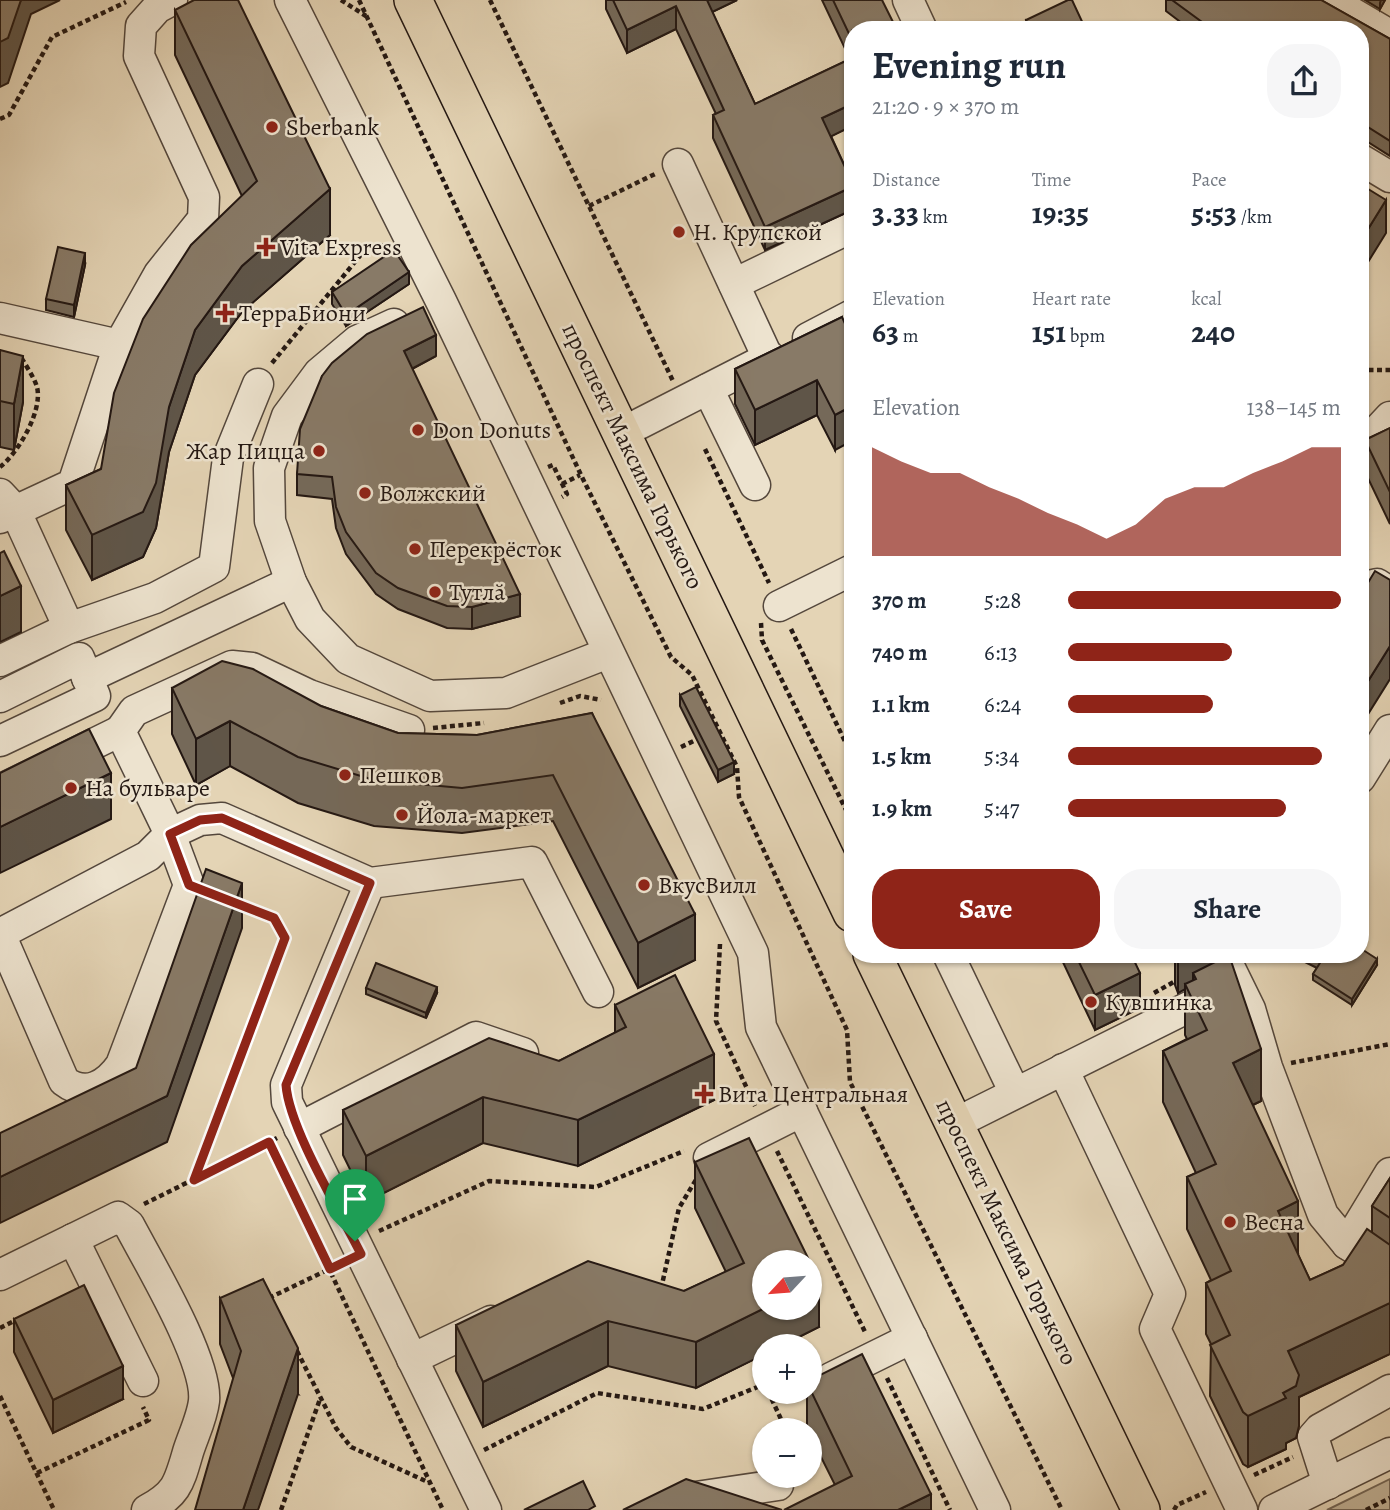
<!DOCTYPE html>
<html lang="en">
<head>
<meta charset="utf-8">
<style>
	:root { --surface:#fff; --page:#f6f6f7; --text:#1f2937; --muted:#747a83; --accent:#8f2418 }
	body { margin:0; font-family:Alegreya,serif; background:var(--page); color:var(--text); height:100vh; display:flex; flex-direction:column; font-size:26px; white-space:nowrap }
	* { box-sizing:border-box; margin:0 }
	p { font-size:23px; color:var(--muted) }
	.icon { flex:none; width:38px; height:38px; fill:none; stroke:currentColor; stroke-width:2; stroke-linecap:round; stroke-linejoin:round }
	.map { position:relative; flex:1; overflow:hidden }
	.side { position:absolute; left:844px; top:21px; width:525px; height:942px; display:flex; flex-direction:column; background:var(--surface); border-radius:28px; box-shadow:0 2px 5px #0004 }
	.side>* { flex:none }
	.needle { width:46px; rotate:244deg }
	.fabs { position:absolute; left:752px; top:1250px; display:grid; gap:14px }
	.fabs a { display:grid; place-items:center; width:70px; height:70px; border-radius:50%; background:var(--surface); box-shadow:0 2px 5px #0004; font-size:35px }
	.pin { position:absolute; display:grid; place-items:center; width:60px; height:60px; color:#fff; margin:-72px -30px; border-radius:50% 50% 50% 0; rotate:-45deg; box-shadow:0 0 7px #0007 }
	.pin .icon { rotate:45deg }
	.round { display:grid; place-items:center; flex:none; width:74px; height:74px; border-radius:28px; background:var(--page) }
	.overview { display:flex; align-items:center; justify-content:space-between; height:119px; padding:0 28px }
	h1 { font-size:38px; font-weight:700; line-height:52px }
	.metrics { display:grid; grid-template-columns:repeat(3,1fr); gap:10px; height:119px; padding:7px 28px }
	.metrics div { display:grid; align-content:center }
	.metrics b { font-size:30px; font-weight:700 }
	.metrics small { font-size:19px; font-weight:400 }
	.metrics p { font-size:19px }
	.chart { height:196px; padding:14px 28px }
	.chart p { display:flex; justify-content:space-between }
	.chart svg { width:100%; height:126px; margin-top:7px; fill:var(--accent); opacity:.7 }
	.button { display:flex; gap:14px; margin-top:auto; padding:14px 28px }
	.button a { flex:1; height:80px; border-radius:28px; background:var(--accent); color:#fff; font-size:28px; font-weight:700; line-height:80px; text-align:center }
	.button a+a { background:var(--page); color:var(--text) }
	ul { padding:0 28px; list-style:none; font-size:23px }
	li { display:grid; grid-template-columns:112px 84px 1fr; align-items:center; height:52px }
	li i { height:18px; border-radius:9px; background:var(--accent) }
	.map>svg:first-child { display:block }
	.green { fill:#c3b499; stroke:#746656; stroke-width:2 }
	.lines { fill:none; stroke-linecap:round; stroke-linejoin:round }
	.minor-casing { stroke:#54473c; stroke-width:33 }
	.major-casing { stroke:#241813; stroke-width:40 }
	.path { stroke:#241813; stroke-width:4.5; stroke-dasharray:5 3.5; stroke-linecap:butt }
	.minor { stroke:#ede3cf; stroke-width:30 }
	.major { stroke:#e4d4b5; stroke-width:37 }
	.wall { fill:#756959; stroke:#241813; stroke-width:2 }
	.shaded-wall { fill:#5f5548; stroke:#241813; stroke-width:2 }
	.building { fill:#887a67; stroke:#241813; stroke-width:2 }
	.route-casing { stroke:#fff; stroke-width:14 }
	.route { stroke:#8f2418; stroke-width:9 }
	.poi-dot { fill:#8f2418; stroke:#ede3cf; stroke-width:2.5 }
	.labels { text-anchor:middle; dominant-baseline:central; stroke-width:5; stroke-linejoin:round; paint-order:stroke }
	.poi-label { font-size:24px; fill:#241813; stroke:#ede3cf; text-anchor:start }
	.street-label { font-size:24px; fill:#241813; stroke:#ede3cf }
</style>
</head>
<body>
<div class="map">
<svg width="1390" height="1510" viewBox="0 0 1390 1510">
	<rect width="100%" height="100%" fill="#e4d4b5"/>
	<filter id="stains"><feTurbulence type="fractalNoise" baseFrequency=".00286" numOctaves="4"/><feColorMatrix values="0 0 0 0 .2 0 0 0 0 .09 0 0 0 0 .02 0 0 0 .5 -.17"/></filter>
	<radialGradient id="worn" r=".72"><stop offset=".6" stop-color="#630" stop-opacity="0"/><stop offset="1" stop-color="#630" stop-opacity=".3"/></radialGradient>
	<polygon class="green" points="1390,1479 1390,1510 1327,1510"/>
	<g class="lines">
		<defs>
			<g id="minor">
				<polyline points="290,0 441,301 753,953 761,1027 995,1510"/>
				<polyline points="908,0 922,30"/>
				<polyline points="1330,0 1390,35"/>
				<polyline points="1360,159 1390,177"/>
				<polyline points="678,164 768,358"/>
				<polyline points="734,284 852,227"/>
				<polyline points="0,318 119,345"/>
				<polyline points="394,324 357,341 319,373 287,416 269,468 270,521 291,582 310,619 348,659 430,696 506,693 608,653"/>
				<polyline points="808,338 852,315"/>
				<polyline points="708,389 755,485"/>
				<polyline points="639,424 770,357"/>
				<polyline points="1360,449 1390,417"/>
				<polyline points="0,494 15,510 69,628 155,598 214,567 228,458 258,384"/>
				<polyline points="0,518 73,484 119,345 159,274 203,219 204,197 139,56 141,26 157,8 172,0"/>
				<polyline points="1360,588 1377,584 1390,592"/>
				<polyline points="779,606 852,570"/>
				<polyline points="0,661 69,628"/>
				<polyline points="87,678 291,582"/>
				<polyline points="0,697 79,658 95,696 0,741"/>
				<polyline points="1360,778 1390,730"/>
				<polyline points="0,790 120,731"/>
				<polyline points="370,883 286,1085 287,1102 486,1510"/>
				<path d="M0 934 64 1081C86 1098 107 1085 121 1065L189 885 170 834 120 731 134 711 232 666 252 668 309 695 409 730"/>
				<polyline points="0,934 148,856 170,834 200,820 222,818 370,883 532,862 598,992"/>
				<polyline points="948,954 1015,1093"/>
				<polyline points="1223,954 1250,1009 1267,1067 1323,1215 1347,1244 1390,1271"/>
				<polyline points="1063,1069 1170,1294 1155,1329 1242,1510"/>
				<polyline points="972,1115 1219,992"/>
				<polyline points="299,1128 476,1037 523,1053"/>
				<polyline points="709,1158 802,1111"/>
				<polyline points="73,1239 143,1381"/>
				<polyline points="1347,1244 1390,1173"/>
				<path d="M0 1275 118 1217 129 1225C149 1263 208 1361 204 1401 202 1418 193 1436 188 1452 179 1483 177 1494 147 1510"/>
				<polyline points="412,1359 491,1321"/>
				<polyline points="831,1378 912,1338"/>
				<polyline points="1328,1484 1313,1437 1320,1429 1390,1390"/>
				<polyline points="663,1510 689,1498 778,1485"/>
				<polyline points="1274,1510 1390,1453"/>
			</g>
			<g id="major">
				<polyline points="413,0 852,913"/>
				<polyline points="872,954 1141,1510"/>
			</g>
		</defs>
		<use href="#minor" class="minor-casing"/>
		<use href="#major" class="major-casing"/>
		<g class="path">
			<polyline points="341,0 366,16"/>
			<polyline points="359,0 581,475 671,657 692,675 737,767 739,797 847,1030 850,1082 1062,1510"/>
			<polyline points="490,0 673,381"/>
			<polyline points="0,119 9,115 52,37 126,2"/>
			<polyline points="589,206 655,174"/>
			<polyline points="272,363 368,246 387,245"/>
			<polyline points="1360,370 1390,370"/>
			<polyline points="705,449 769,583"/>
			<path d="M0 467C18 453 43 411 37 387 34 377 26 366 21 357"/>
			<polyline points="548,467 553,465 567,494 562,497"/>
			<polyline points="562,484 580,475"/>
			<polyline points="761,623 762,640 852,822"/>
			<polyline points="791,629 852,756"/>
			<polyline points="560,703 580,696 601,700"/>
			<polyline points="433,728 484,723"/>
			<polyline points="681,747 702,737"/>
			<polyline points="720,944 716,1021 755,1106"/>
			<polyline points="1154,993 1179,979"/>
			<polyline points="1291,1063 1390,1044"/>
			<polyline points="269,1142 443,1510"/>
			<polyline points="777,1151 865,1332"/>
			<polyline points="194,1180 285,938 274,918 239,904"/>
			<polyline points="144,1204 277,1138"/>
			<polyline points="379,1231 489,1181 596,1187 684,1151"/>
			<polyline points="661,1289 679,1208 697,1178"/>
			<polyline points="269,1298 340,1264"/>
			<polyline points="0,1328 18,1319"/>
			<polyline points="297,1351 336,1428 351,1447 430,1483"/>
			<polyline points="887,1378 950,1510"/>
			<polyline points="768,1391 786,1430"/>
			<polyline points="0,1396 54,1510"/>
			<polyline points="484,1450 597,1393 703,1409 765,1384"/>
			<polyline points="37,1473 149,1420 143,1407"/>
			<polyline points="1254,1475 1293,1457"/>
			<polyline points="281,1510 320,1399"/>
			<polyline points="1174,1510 1177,1505 1206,1492"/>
			<polyline points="1366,1510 1390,1498"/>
		</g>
		<use href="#minor" class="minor"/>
		<use href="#major" class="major"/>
	</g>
	<g class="wall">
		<polygon points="606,0 737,0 712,12 755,104 850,59 822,0 882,0 852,30 852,126 831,136 852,182 852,210 765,250 713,138 713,115 716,114 676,29 627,53 606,9"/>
		<polygon points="1166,0 1321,0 1390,39 1390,156 1360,137 1360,30 1191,30 1166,11"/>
		<polygon points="1365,0 1385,0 1380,9"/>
		<polygon points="175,10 330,235 242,312 195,375 169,452 156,528 143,557 92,580 66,530 66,485 101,469 242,196 175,55"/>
		<polygon points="1026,20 1086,30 1026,30"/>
		<polygon points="85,265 74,317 46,310 46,299"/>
		<polygon points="409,284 346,326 332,304 332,292"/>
		<polygon points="842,317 835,450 817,415 755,445 735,404 735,369"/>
		<polygon points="0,350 23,402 14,450 0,447"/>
		<polygon points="436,356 412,369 520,616 472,629 447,628 398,609 376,594 346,554 336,528 332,499 297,495 297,474 322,376"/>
		<polygon points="1390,428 1390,524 1365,472 1365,440"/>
		<polygon points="172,688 321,706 398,733 477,735 592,713 695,960 638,988 553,821 462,833 374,826 298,803 230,766 196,785 172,734"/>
		<polygon points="680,695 734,774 718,782 680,706"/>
		<polygon points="1061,954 1131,954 1140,1008 1095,1030 1061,958"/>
		<polygon points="1175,954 1214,954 1214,963 1261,1101 1253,1105 1298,1253 1297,1253 1310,1280 1343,1265 1372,1232 1372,1206 1390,1178 1390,1354 1299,1397 1299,1426 1296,1438 1286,1443 1286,1449 1248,1467 1243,1464 1210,1396 1211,1344 1206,1334 1206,1283 1211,1280 1187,1229 1187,1177 1196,1173 1163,1102 1163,1051 1187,1039 1185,1035 1185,989 1178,993 1175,985"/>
		<polygon points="1289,954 1360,954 1377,965 1352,1005 1313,980 1313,974 1317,968"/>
		<polygon points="366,988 437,993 426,1018 366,994"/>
		<polygon points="615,1005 714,1100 578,1166 483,1143 366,1202 343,1155 343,1110 559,1061 615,1033"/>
		<polygon points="695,1162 819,1327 781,1346 765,1346 765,1354 696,1388 608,1366 483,1427 456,1371 456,1325 684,1291 726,1272 695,1208"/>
		<polygon points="220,1298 298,1394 233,1378 220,1344"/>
		<polygon points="14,1319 123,1399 53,1433 14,1352"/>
		<polygon points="810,1380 931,1510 835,1485 810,1435 810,1430 808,1430 807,1428 807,1391 810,1391"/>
	</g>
	<g class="shaded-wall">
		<polygon points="21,0 60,0 31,14 8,83 0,87 0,42"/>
		<polygon points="704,0 737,0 704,16"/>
		<polygon points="1381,0 1385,0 1380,9 1380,3"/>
		<polygon points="676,6 676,29 627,53 627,30"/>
		<polygon points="852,104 852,126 822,141 822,118"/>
		<polygon points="852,187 852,210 765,250 765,227"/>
		<polygon points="330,189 330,235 242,312 195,375 169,452 156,528 143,557 92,580 92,535 169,407 195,330 242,266"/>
		<polygon points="1386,200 1386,233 1360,275 1360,242"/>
		<polygon points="85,253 85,265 74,317 74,305"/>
		<polygon points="409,272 409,284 346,326 346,315"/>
		<polygon points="436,335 436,356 404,373 404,351"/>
		<polygon points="23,356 23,402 14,450 14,404"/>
		<polygon points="817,380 817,415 755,445 755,410"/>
		<polygon points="852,406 852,441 835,450 835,415"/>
		<polygon points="21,586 21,632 0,642 0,596"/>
		<polygon points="520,594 520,616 472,629 472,607"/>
		<polygon points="1390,646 1390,679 1360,727 1360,694"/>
		<polygon points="230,721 230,766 196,785 196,739"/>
		<polygon points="734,762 734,774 718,782 718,770"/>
		<polygon points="111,773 111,819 0,873 0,827"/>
		<polygon points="242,883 242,928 167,1142 0,1223 0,1177 167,1096"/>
		<polygon points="695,914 695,960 638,988 638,943"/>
		<polygon points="1178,954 1214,954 1214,975 1196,979 1193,973 1193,985 1185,984 1185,989 1178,993"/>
		<polygon points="1377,959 1377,965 1352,1005 1352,999"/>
		<polygon points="1140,973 1140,1008 1095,1030 1095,995"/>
		<polygon points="437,987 437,993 426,1018 426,1013"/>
		<polygon points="1261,1049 1261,1101 1233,1114 1233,1063"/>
		<polygon points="714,1054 714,1100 578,1166 578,1120"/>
		<polygon points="483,1097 483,1143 366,1202 366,1156"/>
		<polygon points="1298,1201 1298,1253 1278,1263 1278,1211"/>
		<polygon points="819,1281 819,1327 781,1346 765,1346 765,1354 696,1388 696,1342 767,1307 810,1307 810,1286"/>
		<polygon points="1390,1303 1390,1354 1299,1397 1299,1426 1296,1438 1286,1443 1286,1449 1248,1467 1248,1416 1288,1351"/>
		<polygon points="608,1321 608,1366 483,1427 483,1382"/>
		<polygon points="298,1348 298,1394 258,1510 243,1510"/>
		<polygon points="123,1366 123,1399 53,1433 53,1400"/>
		<polygon points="931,1494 931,1510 898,1510"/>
	</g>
	<g class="building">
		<polygon points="0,0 21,0 8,38 0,42"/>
		<polygon points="194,0 238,0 330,189 242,266 195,330 169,407 156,483 143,512 92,535 66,485 101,469 114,393 143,319 191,245 257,181 175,10"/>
		<polygon points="613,0 707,0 755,104 852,58 852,104 822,118 852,182 852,187 765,227 713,115 724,110 676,6 627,30"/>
		<polygon points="833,0 882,0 897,30 852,30 852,40"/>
		<polygon points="1068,0 1072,0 1086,30 1031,30 1026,20"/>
		<polygon points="1172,0 1321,0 1390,39 1390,141 1360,122 1360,30 1213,30"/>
		<polygon points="1360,184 1386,200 1360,242"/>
		<polygon points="58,247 85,253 74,305 46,299"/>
		<polygon points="394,250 409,272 346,315 332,292"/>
		<polygon points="423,307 436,335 404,351 520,594 472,607 447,606 398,588 376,573 346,532 336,507 332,477 297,474 300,429 322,376 332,363 367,334"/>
		<polygon points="842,317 852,339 852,406 835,415 817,380 755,410 735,369"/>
		<polygon points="0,350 23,356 14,404 0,401"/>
		<polygon points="1390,428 1390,492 1365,440"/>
		<polygon points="4,551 21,586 0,596 0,553"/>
		<polygon points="1375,571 1390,580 1390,646 1360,694 1360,596"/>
		<polygon points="222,661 253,669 321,706 398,733 477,735 592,713 695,914 638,943 553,775 462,788 374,780 298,757 230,721 196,739 172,688"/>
		<polygon points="696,687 734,762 718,770 680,695"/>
		<polygon points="89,729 111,773 0,827 0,773"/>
		<polygon points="206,869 242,883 167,1096 0,1177 0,1133 136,1068"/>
		<polygon points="1360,948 1377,959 1352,999 1313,974 1320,963 1301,954 1360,954"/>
		<polygon points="1075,954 1131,954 1140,973 1095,995"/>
		<polygon points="1229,955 1261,1049 1233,1063 1298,1201 1278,1211 1310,1280 1343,1265 1367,1229 1390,1245 1390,1303 1288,1351 1299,1375 1296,1386 1283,1393 1286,1398 1248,1416 1243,1412 1210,1345 1230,1335 1206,1283 1231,1271 1187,1177 1216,1164 1163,1051 1207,1030 1185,984 1196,979 1193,973"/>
		<polygon points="376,963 437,987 426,1013 366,988"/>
		<polygon points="675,975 714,1054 578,1120 483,1097 366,1156 343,1110 489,1038 559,1061 626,1027 615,1005"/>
		<polygon points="749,1138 810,1262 765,1262 765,1307 767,1307 696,1342 608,1321 483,1382 456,1325 588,1261 684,1291 744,1263 695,1162"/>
		<polygon points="1390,1178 1390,1218 1372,1206"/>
		<polygon points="810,1263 819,1281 810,1286"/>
		<polygon points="263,1279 298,1348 243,1510 195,1510 241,1351 220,1298"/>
		<polygon points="84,1285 123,1366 53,1400 14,1319"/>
		<polygon points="862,1354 931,1494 898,1510 784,1510 852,1476 810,1389 810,1380"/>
		<polygon points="686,1479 782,1510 623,1510"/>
		<polygon points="583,1481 595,1506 588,1510 524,1510"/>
	</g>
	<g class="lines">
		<defs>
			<path id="route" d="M222 818 370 883 286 1085C289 1128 340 1212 361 1254L330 1269 269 1142 194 1180 285 938 274 918 189 885 170 834 200 820Z"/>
		</defs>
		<use href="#route" class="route-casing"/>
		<use href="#route" class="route"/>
	</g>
	<g class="poi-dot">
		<circle cx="272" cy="127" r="7"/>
		<circle cx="679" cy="232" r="7"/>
		<path d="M262.5 236.5h7v7h7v7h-7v7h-7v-7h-7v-7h7z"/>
		<path d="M221.5 302.5h7v7h7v7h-7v7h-7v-7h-7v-7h7z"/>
		<circle cx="418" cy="430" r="7"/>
		<circle cx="319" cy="451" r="7"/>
		<circle cx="365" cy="493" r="7"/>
		<circle cx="415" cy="549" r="7"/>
		<circle cx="435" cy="592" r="7"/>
		<circle cx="345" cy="775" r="7"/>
		<circle cx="71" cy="788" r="7"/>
		<circle cx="402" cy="815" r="7"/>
		<circle cx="644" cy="885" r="7"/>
		<circle cx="1091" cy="1002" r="7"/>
		<path d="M700.5 1083.5h7v7h7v7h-7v7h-7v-7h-7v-7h7z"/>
		<circle cx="1230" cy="1222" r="7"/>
	</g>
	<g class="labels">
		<g class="poi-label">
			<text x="286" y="127">Sberbank</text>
			<text x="693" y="232">Н. Крупской</text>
			<text x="280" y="247">Vita Express</text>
			<text x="239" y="313">ТерраБиони</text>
			<text x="432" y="430">Don Donuts</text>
			<text x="305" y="451" text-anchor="end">Жар Пицца</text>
			<text x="379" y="493">Волжский</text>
			<text x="429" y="549">Перекрёсток</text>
			<text x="449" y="592">Тутлӑ</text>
			<text x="359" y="775">Пешков</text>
			<text x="85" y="788">На бульваре</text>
			<text x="416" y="815">Йола-маркет</text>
			<text x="658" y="885">ВкусВилл</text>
			<text x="1105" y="1002">Кувшинка</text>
			<text x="718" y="1094">Вита Центральная</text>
			<text x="1244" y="1222">Весна</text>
		</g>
		<g class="street-label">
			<text transform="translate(633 456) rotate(64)">проспект Максима Горького</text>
			<text transform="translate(1007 1232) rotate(64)">проспект Максима Горького</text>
		</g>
	</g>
	<rect width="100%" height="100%" filter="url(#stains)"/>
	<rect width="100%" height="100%" fill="url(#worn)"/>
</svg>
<div class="fabs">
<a><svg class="needle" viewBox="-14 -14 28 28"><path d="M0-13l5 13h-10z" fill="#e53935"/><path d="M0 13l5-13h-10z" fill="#747a83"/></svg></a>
<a>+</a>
<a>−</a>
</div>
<div class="pin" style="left:355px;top:1241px;background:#1e9e55"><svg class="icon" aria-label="arrive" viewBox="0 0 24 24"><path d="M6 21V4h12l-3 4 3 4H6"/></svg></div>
<section class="side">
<div class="overview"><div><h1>Evening run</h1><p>21:20 · 9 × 370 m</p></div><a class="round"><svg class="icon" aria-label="share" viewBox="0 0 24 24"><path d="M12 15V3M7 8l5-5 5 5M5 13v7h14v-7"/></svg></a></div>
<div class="metrics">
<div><p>Distance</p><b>3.33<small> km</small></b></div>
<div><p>Time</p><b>19:35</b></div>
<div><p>Pace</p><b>5:53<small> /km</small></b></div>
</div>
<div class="metrics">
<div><p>Elevation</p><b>63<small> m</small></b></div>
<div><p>Heart rate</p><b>151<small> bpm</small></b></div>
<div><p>kcal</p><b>240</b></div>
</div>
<div class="chart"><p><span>Elevation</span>138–145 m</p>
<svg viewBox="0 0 160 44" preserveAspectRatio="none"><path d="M0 44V6L10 11L20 15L30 15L40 20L50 24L60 29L70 33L80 38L90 33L100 24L110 20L120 20L130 15L140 11L150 6L160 6V44z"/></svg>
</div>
<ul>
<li><b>370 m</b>5:28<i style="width:100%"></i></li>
<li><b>740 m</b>6:13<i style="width:60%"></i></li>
<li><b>1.1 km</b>6:24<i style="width:53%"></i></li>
<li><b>1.5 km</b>5:34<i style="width:93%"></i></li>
<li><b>1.9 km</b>5:47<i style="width:80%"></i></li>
</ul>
<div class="button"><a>Save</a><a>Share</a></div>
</section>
</div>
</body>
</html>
